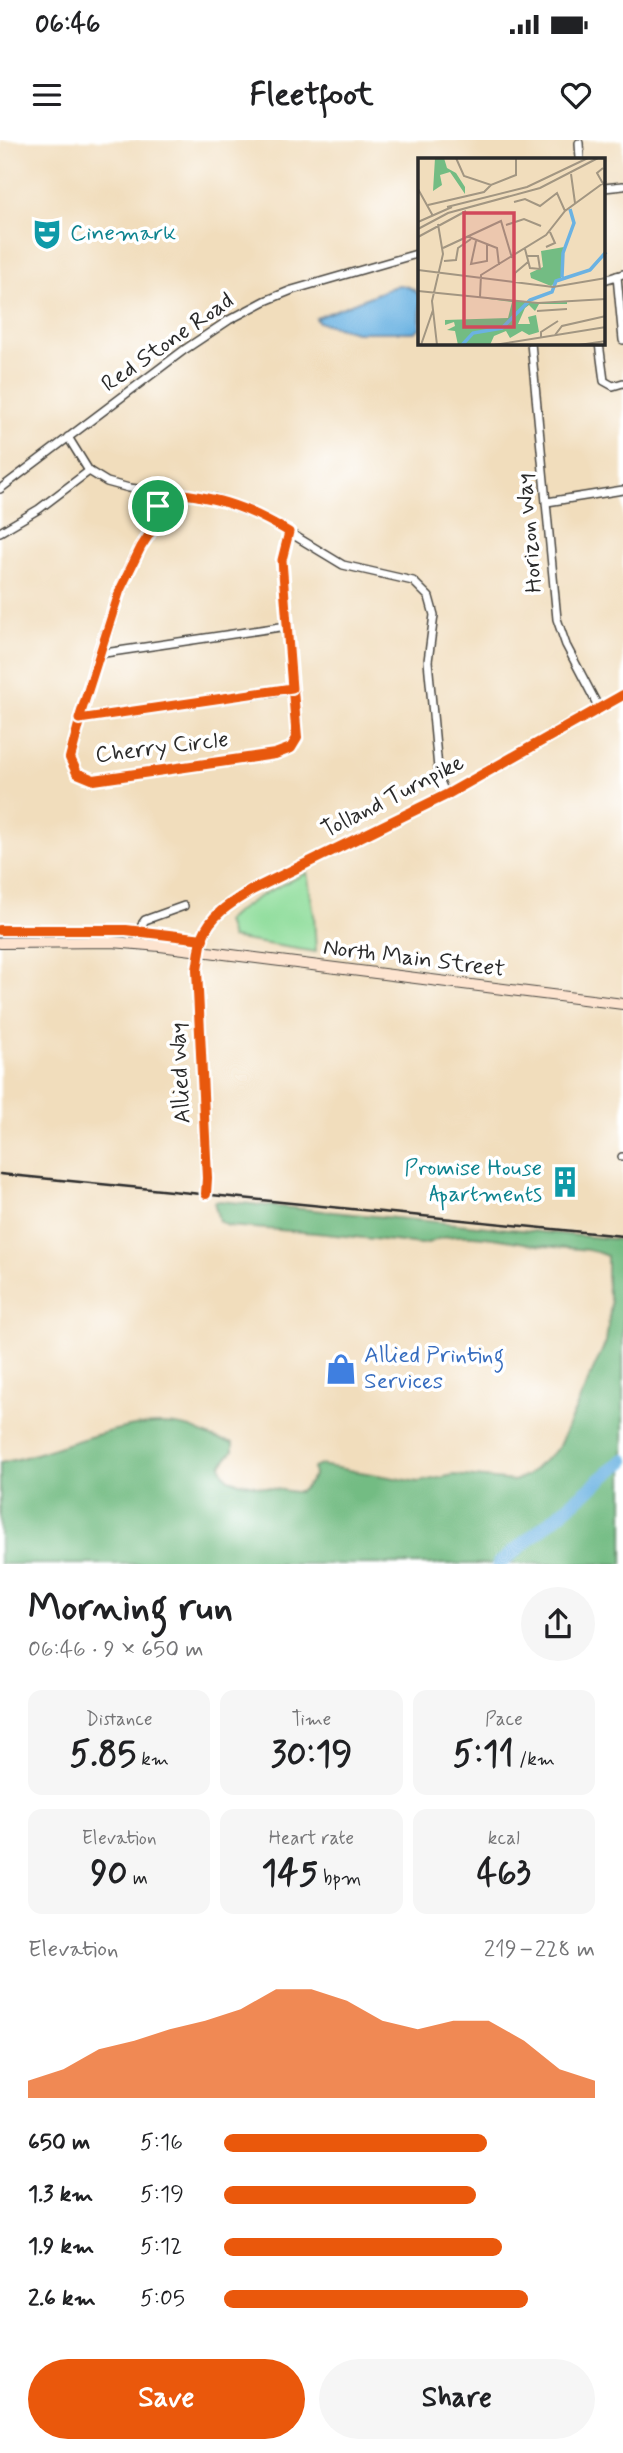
<!DOCTYPE html>
<html lang="en">
<head>
<meta charset="utf-8">
<style>
	:root { --surface:#fff; --page:#f6f6f6; --text:#202124; --muted:#757577; --accent:#ea580c }
	body { margin:0; font-family:Mynerve,sans-serif; background:var(--page); color:var(--text); height:100vh; display:flex; flex-direction:column; font-size:26px; white-space:nowrap }
	* { box-sizing:border-box; margin:0 }
	p { font-size:23px; color:var(--muted) }
	.icon { flex:none; width:38px; height:38px; fill:none; stroke:currentColor; stroke-width:2; stroke-linecap:round; stroke-linejoin:round }
	.map { position:relative; height:1424px; overflow:hidden }
	.details { display:flex; flex-direction:column; background:var(--surface); flex:1 }
	.details>* { flex:none }
	.pin { position:absolute; display:grid; place-items:center; width:60px; height:60px; color:#fff; margin:-30px; border:4px solid #fff; border-radius:50%; box-shadow:0 2px 7px #0007 }
	.round { display:grid; place-items:center; flex:none; width:74px; height:74px; border-radius:37px; background:var(--page) }
	.headline { display:flex; align-items:center; justify-content:space-between; height:119px; padding:0 28px }
	h1 { font-size:38px; font-weight:700; line-height:52px }
	.stats { display:grid; grid-template-columns:repeat(3,1fr); gap:10px; height:119px; padding:7px 28px }
	.stats div { display:grid; align-content:center; border-radius:14px; background:var(--page); text-align:center }
	.stats b { font-size:35px; font-weight:700 }
	.stats small { font-size:19px; font-weight:400 }
	.stats p { font-size:19px }
	.chart { height:196px; padding:14px 28px }
	.chart p { display:flex; justify-content:space-between }
	.chart svg { width:100%; height:126px; margin-top:7px; fill:var(--accent); opacity:.7 }
	.cta { display:flex; gap:14px; margin-top:auto; padding:14px 28px }
	.cta a { flex:1; height:80px; border-radius:42px; background:var(--accent); color:#fff; font-size:28px; font-weight:700; line-height:80px; text-align:center }
	.cta a+a { background:var(--page); color:var(--text) }
	ul { padding:0 28px; list-style:none; font-size:23px }
	li { display:grid; grid-template-columns:112px 84px 1fr; align-items:center; height:52px }
	li i { height:18px; border-radius:9px; background:var(--accent) }
	.status { display:flex; justify-content:space-between; align-items:center; height:49px; padding:0 35px; background:var(--surface); direction:ltr }
	.status svg { height:19px; fill:currentColor }
	header { display:flex; justify-content:space-between; align-items:center; height:91px; padding:0 28px; background:var(--surface); font-size:32px; font-weight:700 }
	.map>svg:first-child { display:block }
	.green { fill:#8fdd9b; stroke:#5d8463; stroke-width:2 }
	.forest { fill:#73bc83; stroke:#4f7457; stroke-width:2 }
	.water { fill:#6bb2e2; stroke:#4b6e86; stroke-width:2 }
	.lines { fill:none; stroke-linecap:round; stroke-linejoin:round }
	.river { stroke:#6bb2e2; stroke-width:14 }
	.minor-casing { stroke:#494641; stroke-width:10 }
	.tertiary-casing { stroke:#494641; stroke-width:11 }
	.secondary-casing { stroke:#494641; stroke-width:12 }
	.minor { stroke:#fff; stroke-width:7 }
	.tertiary { stroke:#fff; stroke-width:9 }
	.secondary { stroke:#fde4d0; stroke-width:10 }
	.rail { stroke:#2b2b2b; stroke-width:2.5 }
	.cycleway-casing { stroke:#fff; stroke-width:15 }
	.cycleway { stroke:#e8590c; stroke-width:10 }
	.route-casing { stroke:#fff; stroke-width:14 }
	.route { stroke:#ea580c; stroke-width:9 }
	.labels { text-anchor:middle; dominant-baseline:central; stroke-width:7; stroke-linejoin:round; paint-order:stroke }
	.culture-label { font-size:23px; fill:#0d838f; stroke:#fff; text-anchor:start }
	.street-label { font-size:23px; fill:#2b2b2b; stroke:#fff }
	.shop-label { font-size:23px; fill:#366cbe; stroke:#fff; text-anchor:start }
	.inset-river { fill:none; stroke:#6bb2e2; stroke-width:3.5 }
	.inset-road { fill:none; stroke:#a29682; stroke-width:2 }
	.view { fill:#d1495b; fill-opacity:0.15; stroke:#d1495b; stroke-width:3.5 }
	.inset-edge { fill:none; stroke:#2b2b2b; stroke-width:3.5 }
</style>
</head>
<body>
<div class="status"><b>06:46</b><svg viewBox="0 0 49 12"><path d="M0 12V9h3v3zM5 12V6h3v6zM10 12V3h3v9zM15 12V0h3v12zM26 1h20v11H26zM47 4h2v5h-2z"/></svg></div>
<header><svg class="icon" aria-label="menu" viewBox="0 0 24 24"><path d="M4 6h16M4 12h16M4 18h16"/></svg>Fleetfoot<svg class="icon" aria-label="heart" viewBox="0 0 24 24"><path d="M12 20l-8-8c-3-5 5-10 8-4 3-6 11-1 8 4z"/></svg></header>
<div class="map">
<svg width="623" height="1424" viewBox="0 0 623 1424">
	<rect width="100%" height="100%" fill="#fff"/>
	<filter id="ink" filterUnits="userSpaceOnUse"><feTurbulence type="fractalNoise" baseFrequency=".0143" numOctaves="2"/><feDisplacementMap in="SourceGraphic" scale="14" xChannelSelector="R" yChannelSelector="G"/><feConvolveMatrix kernelMatrix="1 2 1 2 8 2 1 2 1" color-interpolation-filters="sRGB"/></filter>
	<filter id="wash" filterUnits="userSpaceOnUse"><feTurbulence type="fractalNoise" baseFrequency=".00686" numOctaves="4" result="noise"/><feDisplacementMap in="SourceGraphic" scale="28" xChannelSelector="R" yChannelSelector="G"/><feGaussianBlur stdDeviation="1.57" result="paint"/><feColorMatrix in="noise" values="0 0 0 0 0 0 0 0 0 0 0 0 0 0 0 0 0 1.4 0 .05"/><feComposite in="paint" operator="in"/></filter>
	<g filter="url(#wash)">
		<rect width="100%" height="100%" fill="#f1ddbc"/>
		<path class="green" d="M307 733 314 774 316 812 231 798 226 781C250 759 278 746 307 733Z"/>
		<path class="forest" d="M220 1061 623 1100V1424H0V1323C57 1313 128 1273 186 1287 197 1289 206 1296 217 1299 222 1301 227 1301 233 1303V1310L221 1325C222 1331 224 1335 229 1339 235 1342 294 1353 299 1352 306 1349 309 1341 314 1336L313 1328 320 1325 418 1342 454 1335 514 1341 528 1335 558 1308 606 1202 611 1163 607 1148V1116C590 1108 573 1109 554 1107 518 1104 483 1092 446 1097 437 1098 430 1104 421 1104L316 1093 228 1086 219 1081 214 1062Z"/>
		<path class="water" d="M398 145C427 148 420 165 420 188L414 192H356L318 182 316 178Z"/>
		<g class="lines">
			<polyline class="river" points="499,1424 623,1321"/>
		</g>
	</g>
	<g filter="url(#ink)">
		<g class="lines">
			<defs>
				<g id="minor">
					<polyline points="579,3 580,19"/>
					<polyline points="604,48 623,46"/>
					<polyline points="617,136 623,200"/>
					<polyline points="604,140 623,134"/>
					<polyline points="531,203 557,479 566,505 600,570"/>
					<polyline points="599,203 604,241 613,246 623,243"/>
					<polyline points="68,297 89,331 107,342 129,348 214,358 267,379 343,425 413,441 429,457 434,475 428,521 439,639 446,655"/>
					<polyline points="0,349 184,210 229,180 265,161 292,150 420,113"/>
					<polyline points="158,351 154,387 140,407 120,450 96,521 70,618 77,633 94,640 275,614 291,608 297,598 282,420 289,392"/>
					<polyline points="547,362 623,350"/>
					<polyline points="0,392 39,369 89,331"/>
					<polyline points="98,514 287,486"/>
					<polyline points="80,579 292,549"/>
					<polyline points="138,804 140,787 145,780 184,766"/>
					<polyline points="201,811 197,830 207,1038 206,1054"/>
					<polyline points="622,1017 623,1017"/>
				</g>
				<path id="tertiary" d="M201 811C205 780 227 766 252 750L446 655 623 555"/>
				<polyline id="secondary" points="0,803 112,802 160,806 623,864"/>
			</defs>
			<use href="#minor" class="minor-casing"/>
			<use href="#tertiary" class="tertiary-casing"/>
			<use href="#secondary" class="secondary-casing"/>
			<use href="#minor" class="minor"/>
			<use href="#tertiary" class="tertiary"/>
			<use href="#secondary" class="secondary"/>
			<polyline class="rail" points="0,1034 623,1096"/>
			<defs>
				<g id="cycleway">
					<polyline points="158,351 154,387 140,407 120,450 96,521 70,618 77,633 94,640 275,614 291,608 297,598 282,420 289,392"/>
					<polyline points="0,790 126,790 203,799"/>
					<path d="M206 1054 207 1038 197 830C199 819 200 806 203 796 211 774 233 762 252 750L446 655 623 555"/>
				</g>
			</defs>
			<use href="#cycleway" class="cycleway-casing"/>
			<use href="#cycleway" class="cycleway"/>
		</g>
	</g>
	<g class="lines" filter="url(#ink)">
		<defs>
			<path id="route" d="M158 351C212 356 243 364 289 392L282 420 292 548 79 579 120 450 141 407 154 387Z"/>
		</defs>
		<use href="#route" class="route-casing"/>
		<use href="#route" class="route"/>
	</g>
	<defs>
		<symbol id="theatre-bare" viewBox="-9 -9 18 18"><path d="M-5-5.5Q0-4 5-5.5V0Q5 5 0 6Q-5 5-5 0ZM-3.3-2.5H-1v1.5H-3.3ZM1-2.5H3.3v1.5H1ZM-2.8 1Q0 5.5 2.8 1Z" fill="#0f9aa8" stroke="#fff" stroke-width="2.5" paint-order="stroke"/></symbol>
		<symbol id="building-bare" viewBox="-9 -9 18 18"><path d="M-4-6H4V6H1V3H-1V6H-4ZM-2.5-4.3h1.7v1.8h-1.7ZM.8-4.3h1.7v1.8H.8ZM-2.5-1h1.7V.8h-1.7ZM.8-1h1.7V.8H.8Z" fill="#0f9aa8" stroke="#fff" stroke-width="2.5" paint-order="stroke"/></symbol>
		<symbol id="shop-bare" viewBox="-9 -9 18 18"><path d="M-5-2.5h2.3a2.7 3.5 0 0 1 5.4 0H5L5.5 6h-11ZM-1.5-2.5h3a1.5 2.3 0 0 0-3 0Z" fill="#3f7fe0" stroke="#fff" stroke-width="2.5" paint-order="stroke"/></symbol>
	</defs>
	<g fill-rule="evenodd">
		<use href="#theatre-bare" x="25" y="72" width="44" height="44"/>
		<use href="#building-bare" x="543" y="1020" width="44" height="44"/>
		<use href="#shop-bare" x="319" y="1207" width="44" height="44"/>
	</g>
	<g class="labels">
		<g class="culture-label">
			<text x="70" y="94">Cinemark</text>
			<text x="542" y="1029" text-anchor="end">Promise House<tspan x="542" dy="26">Apartments</tspan></text>
		</g>
		<g class="street-label">
			<text transform="translate(168 203) rotate(-35)">Red Stone Road</text>
			<text transform="translate(530 393) rotate(-95)">Horizon Way</text>
			<text transform="translate(162 608) rotate(-7)">Cherry Circle</text>
			<text transform="translate(393 657) rotate(-27)">Tolland Turnpike</text>
			<text transform="translate(414 819) rotate(7)">North Main Street</text>
			<text transform="translate(181 933) rotate(-93)">Allied Way</text>
		</g>
		<g class="shop-label">
			<text x="364" y="1216">Allied Printing<tspan x="364" dy="26">Services</tspan></text>
		</g>
	</g>
	<g transform="translate(418 18)">
		<rect width="187" height="187" fill="#f1ddbc"/>
		<path d="M17 0H26L29 10 38 15 47 29V36L32 14 22 17 24 27 15 33ZM146 89 143 120 133 128 113 120 112 115 125 109 123 93ZM63 140 120 145 149 144V146H121L117 153 111 147 107 150 100 166H112L110 159 118 157 121 174 111 177 104 173 92 180 88 173 76 178 72 187H40L37 173 29 172 37 168 36 164 27 167V162L90 160 94 144Z" fill="#73bc83"/>
		<path class="inset-river" d="M144 119 145 95 156 65 152 51M44 187 55 175 84 170 112 142 134 134 138 123 172 112 188 94"/>
		<path class="inset-road" d="M38 0 46 18 73 27 98 17V0M185 10 179 15 188 31M153 16 157 45M0 31 15 58M96 44 107 41 122 48 139 35 147 53M10 47 66 34 73 27M29 49 109 29 170 0M0 64 34 49M88 67 106 61 123 68M0 71 30 55 122 30 180 0M0 79 48 53M51 79 79 90 81 107M58 83 53 106 69 103V86M128 89 137 85 132 74M25 90 83 63 94 100M107 91 112 110 122 111 120 98H109M26 103 38 102 40 90 53 81M0 112 135 129 188 120M96 124 97 115 110 104M0 133 120 145 188 141M62 139 63 117 128 77 147 53 188 23M119 153 149 151M137 177 144 168 188 158M123 179V174L140 163M3 187 15 152M19 187 14 143 25 96 20 66M76 187 188 169M161 187 188 183"/>
		<path class="view" d="M46 55H96V169H46Z"/>
		<rect width="187" height="187" class="inset-edge"/>
	</g>
</svg>
<div class="pin" style="left:158px;top:366px;background:#1e9e55"><svg class="icon" aria-label="arrive" viewBox="0 0 24 24"><path d="M6 21V4h12l-3 4 3 4H6"/></svg></div>
</div>
<section class="details">
<div class="headline"><div><h1>Morning run</h1><p>06:46 · 9 × 650 m</p></div><a class="round"><svg class="icon" aria-label="share" viewBox="0 0 24 24"><path d="M12 15V3M7 8l5-5 5 5M5 13v7h14v-7"/></svg></a></div>
<div class="stats">
<div><p>Distance</p><b>5.85<small> km</small></b></div>
<div><p>Time</p><b>30:19</b></div>
<div><p>Pace</p><b>5:11<small> /km</small></b></div>
</div>
<div class="stats">
<div><p>Elevation</p><b>90<small> m</small></b></div>
<div><p>Heart rate</p><b>145<small> bpm</small></b></div>
<div><p>kcal</p><b>463</b></div>
</div>
<div class="chart"><p><span>Elevation</span>219–228 m</p>
<svg viewBox="0 0 160 44" preserveAspectRatio="none"><path d="M0 44V38L10 34L20 27L30 24L40 20L50 17L60 13L70 6L80 6L90 10L100 17L110 20L120 17L130 17L140 24L150 34L160 38V44z"/></svg>
</div>
<ul>
<li><b>650 m</b>5:16<i style="width:71%"></i></li>
<li><b>1.3 km</b>5:19<i style="width:68%"></i></li>
<li><b>1.9 km</b>5:12<i style="width:75%"></i></li>
<li><b>2.6 km</b>5:05<i style="width:82%"></i></li>
</ul>
<div class="cta"><a>Save</a><a>Share</a></div>
</section>
</body>
</html>
